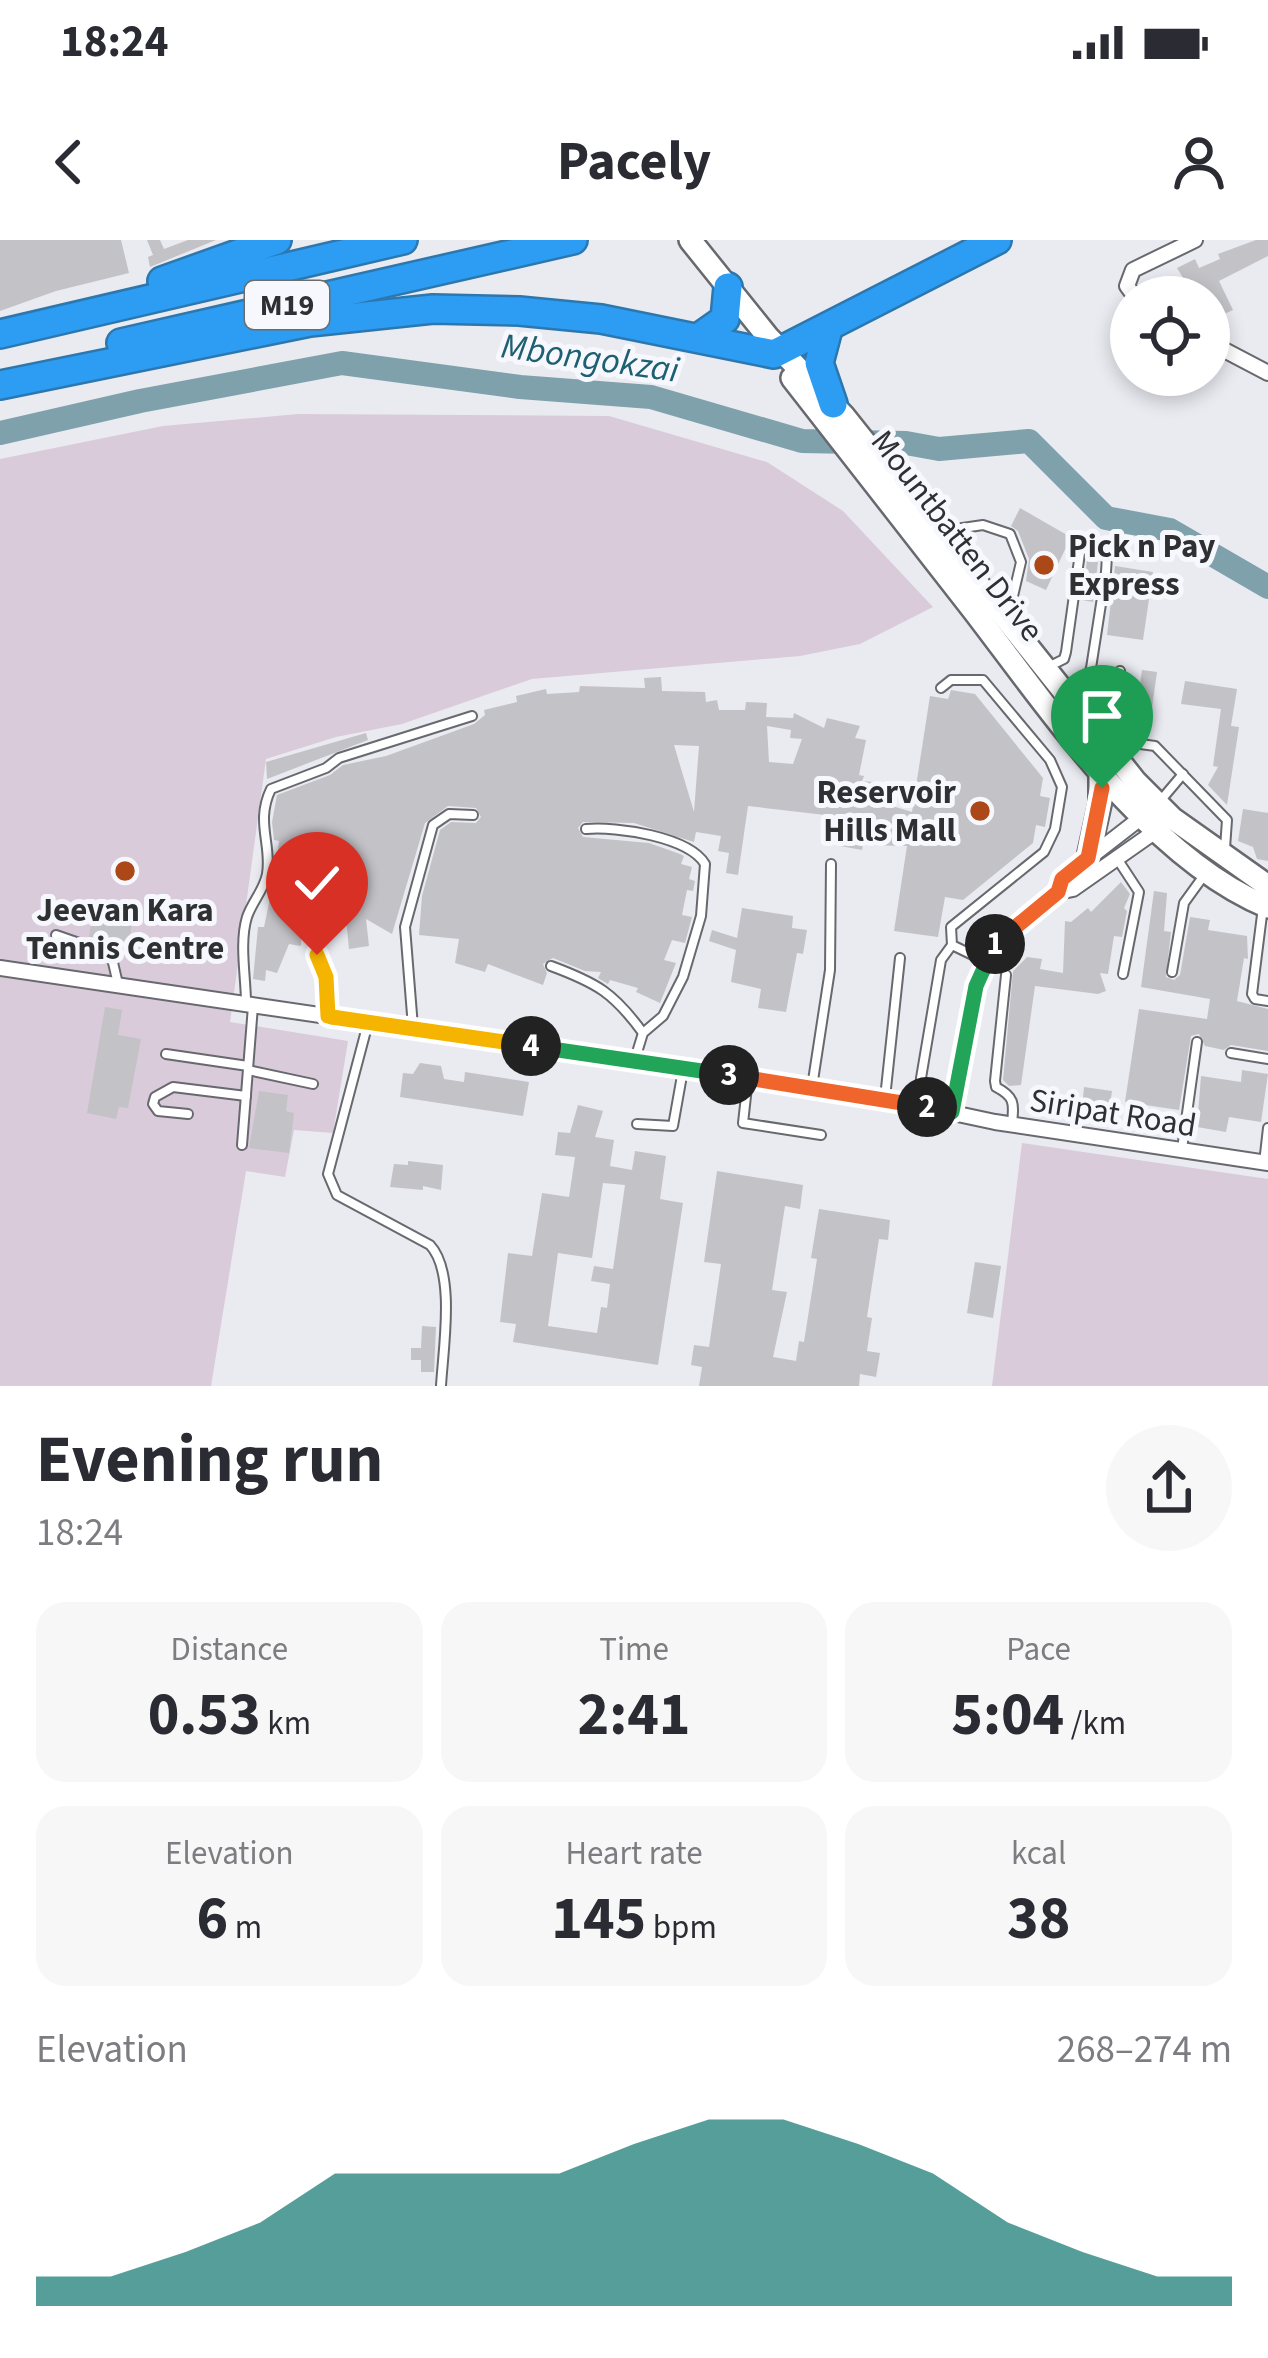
<!DOCTYPE html>
<html lang="en">
<head>
<meta charset="utf-8">
<style>
	:root { --surface:#fff; --page:#f7f7f7; --text:#2b2b33; --muted:#7c7c81; --accent:#0f766e }
	body { margin:0; font-family:"Source Sans 3",sans-serif; background:var(--page); color:var(--text); height:100vh; display:flex; flex-direction:column; font-size:45px; white-space:nowrap }
	* { box-sizing:border-box; margin:0 }
	p { font-size:39px; color:var(--muted) }
	.icon { flex:none; width:66px; height:66px; fill:none; stroke:currentColor; stroke-width:2; stroke-linecap:round; stroke-linejoin:round }
	.map { position:relative; height:1146px; overflow:hidden }
	.side { display:flex; flex-direction:column; background:var(--surface); flex:1 }
	.side>* { flex:none }
	.buttons { position:absolute; left:1110px; top:36px; display:grid; gap:24px }
	.buttons a { display:grid; place-items:center; width:120px; height:120px; border-radius:50%; background:var(--surface); box-shadow:0 6px 18px #0003; font-size:60px }
	.pin { position:absolute; display:grid; place-items:center; width:102px; height:102px; color:#fff; margin:-123px -51px; border-radius:50% 50% 50% 0; rotate:-45deg; box-shadow:0 0 12px #0007 }
	.pin .icon { rotate:45deg }
	.km { position:absolute; width:60px; height:60px; margin:-30px; border-radius:50%; background:#222; color:#fff; font-size:33px; line-height:60px; text-align:center }
	.round { display:grid; place-items:center; flex:none; width:126px; height:126px; border-radius:63px; background:var(--page) }
	.summary { display:flex; align-items:center; justify-content:space-between; height:204px; padding:0 36px }
	h1 { font-size:66px; font-weight:700; line-height:90px }
	.stats { display:grid; grid-template-columns:repeat(3,1fr); gap:18px; height:204px; padding:12px 36px }
	.stats div { display:grid; align-content:center; border-radius:30px; background:var(--page); text-align:center }
	.stats b { font-size:60px; font-weight:700 }
	.stats small { font-size:33px; font-weight:400 }
	.stats p { font-size:33px }
	.chart { height:336px; padding:24px 36px }
	.chart p { display:flex; justify-content:space-between }
	.chart svg { width:100%; height:216px; margin-top:12px; fill:var(--accent); opacity:.7 }
	.status { display:flex; justify-content:space-between; align-items:center; height:84px; padding:0 60px; background:var(--surface); direction:ltr }
	.status svg { height:33px; fill:currentColor }
	header { display:flex; justify-content:space-between; align-items:center; height:156px; padding:0 36px; background:var(--surface); font-size:54px; font-weight:700 }
	.map>svg:first-child { display:block }
	.green { fill:#dacbdb }
	.lines { fill:none; stroke-linecap:round; stroke-linejoin:round }
	.river { stroke:#7fa1ac; stroke-width:24 }
	.building { fill:#c3c2c7; fill-rule:evenodd }
	.service-casing { stroke:#67696e; stroke-width:12 }
	.minor-casing { stroke:#67696e; stroke-width:18 }
	.secondary-casing { stroke:#67696e; stroke-width:26 }
	.motorway-casing { stroke:#2d77af; stroke-width:32 }
	.service { stroke:#fff; stroke-width:8 }
	.minor { stroke:#fff; stroke-width:14 }
	.secondary { stroke:#fff; stroke-width:21 }
	.motorway { stroke:#2c9df2; stroke-width:27 }
	.split-1-casing { stroke:#fff; stroke-width:24 }
	.split-2-casing { stroke:#fff; stroke-width:24 }
	.split-3-casing { stroke:#fff; stroke-width:24 }
	.split-4-casing { stroke:#fff; stroke-width:24 }
	.split-5-casing { stroke:#fff; stroke-width:24 }
	.split-6-casing { stroke:#fff; stroke-width:24 }
	.split-1 { stroke:#f0652b; stroke-width:15 }
	.split-2 { stroke:#22a559; stroke-width:15 }
	.split-3 { stroke:#f0652b; stroke-width:15 }
	.split-4 { stroke:#22a559; stroke-width:15 }
	.split-5 { stroke:#f5b400; stroke-width:15 }
	.split-6 { stroke:#f5b400; stroke-width:15 }
	.poi-dot { fill:#ac4817; stroke:#f6f8fe; stroke-width:4.5 }
	.labels { text-anchor:middle; dominant-baseline:central; stroke-width:10; stroke-linejoin:round; paint-order:stroke }
	.shield { fill:#f6f8fe; stroke:#6b6c6f; stroke-width:3 }
	.shield-label { font-size:30px; font-weight:bold; fill:#2f3032 }
	.street-label { font-size:33px; fill:#2f3032; stroke:#f6f8fe }
	.poi-label { font-size:33px; font-weight:bold; fill:#2f3032; stroke:#f6f8fe; text-anchor:start }
	.water-label { font-size:36px; font-style:italic; fill:#1e6072; stroke:#f6f8fe }
</style>
</head>
<body>
<div class="status"><b>18:24</b><svg viewBox="0 0 49 12"><path d="M0 12V9h3v3zM5 12V6h3v6zM10 12V3h3v9zM15 12V0h3v12zM26 1h20v11H26zM47 4h2v5h-2z"/></svg></div>
<header><svg class="icon" aria-label="back" viewBox="0 0 24 24"><path d="M15 5l-7 7 7 7"/></svg>Pacely<svg class="icon" aria-label="person" viewBox="0 0 24 24"><circle cx="12" cy="8" r="4"/><path d="M4 21q1-7 8-7t8 7"/></svg></header>
<div class="map">
<svg width="1268" height="1146" viewBox="0 0 1268 1146">
	<rect width="100%" height="100%" fill="#e9ebf1"/>
	<g class="green">
		<polygon points="298,174 609,176 767,222 843,271 933,367 860,404 800,416 532,439 402,484 336,497 266,519 230,782 348,801 333,893 294,890 285,937 246,931 211,1146 0,1146 0,219 163,186"/>
		<polygon points="1022,903 1268,939 1268,1146 992,1146"/>
	</g>
	<g class="lines">
		<polyline class="river" points="0,193 140,161 342,123 520,147 651,157 802,201 906,203 939,209 1029,201 1106,278 1170,290 1268,347"/>
	</g>
	<g class="building">
		<polygon points="0,0 121,0 129,33 56,51 0,71"/>
		<polygon points="147,0 160,0 164,9 188,0 216,0 150,27 148,17 153,15"/>
		<polygon points="1256,0 1268,0 1268,16 1219,41 1233,70 1222,75 1211,57 1195,57 1177,28 1195,19 1199,28 1220,19 1218,14"/>
		<polygon points="1020,268 1067,295 1069,301 1046,350 1026,341 1029,319 1018,291 1011,286"/>
		<polygon points="1087,320 1098,322 1093,362 1082,360"/>
		<polygon points="1115,326 1153,332 1143,400 1107,395"/>
		<polygon points="1142,430 1157,432 1150,482 1135,480"/>
		<path d="M661 437 662 451 705 452 706 462 717 460 719 470H745L746 462 767 463 766 477 793 478 794 473 824 488 827 478 860 486 855 498 866 500 859 535 864 536 862 541 895 544 889 565 912 572 930 456 948 459 951 450 975 454 1043 538 1040 556 1050 558 1045 587 1036 585 1033 603 963 660 945 657 938 697 894 691 907 606 863 605 862 610 835 605 839 584 833 583 834 576 748 566 738 635 726 633 729 613 718 611 721 596 696 592 694 602 634 583 583 582 578 588 583 597 649 603 680 614 684 616 681 624 692 627 689 639 695 641 693 651 687 650 682 675 692 677 685 703 672 700 664 720 676 723 660 763 636 752 638 748 610 740 608 744 598 738 601 732 585 731 553 718 543 724 547 733 543 745 488 724 485 732 455 723 459 699 419 695 422 656 440 590 451 582 476 583 481 577 476 568 448 566 425 583 392 694 366 679 369 706 349 709 346 679 333 689 309 658 302 674 301 706 289 704 277 733 266 730 265 741 253 739 258 687H264L275 635 279 601 274 600 272 582 277 555 330 535 343 525 386 516 474 484 485 475 484 470 517 462 516 456 546 449 547 454 579 452 580 446 645 448 644 438ZM767 486 791 490 790 498 802 499 793 524 769 522ZM674 505 699 506 694 572Z"/>
		<polygon points="1185,441 1237,449 1231,486 1239,487 1227,565 1208,545 1218,527 1213,526 1221,469 1181,464"/>
		<polygon points="366,493 368,500 267,539 266,522"/>
		<polygon points="1243,569 1268,573 1268,621 1257,619 1253,607 1238,601"/>
		<polygon points="1121,642 1130,654 1124,668 1127,671 1122,697 1114,696 1108,734 1100,733 1106,751 1098,754 1035,746 1021,845 1009,846 1003,840 1013,731 1027,717 1042,719 1040,729 1063,733 1065,681 1071,682 1088,668 1091,672"/>
		<polygon points="1154,651 1167,653 1164,691 1171,692 1166,737 1174,740 1180,735 1190,677 1210,680 1208,690 1247,696 1248,719 1244,718 1237,761 1268,769 1268,811 1231,805 1224,810 1205,806 1199,794 1191,796 1179,870 1125,862 1139,769 1207,779 1210,759 1141,747"/>
		<polygon points="106,664 134,668 129,704 108,704 89,698 93,667 106,669"/>
		<polygon points="742,668 793,676 792,688 807,690 803,714 797,713 786,772 758,768 761,749 731,742 736,710 709,701 712,690 737,698"/>
		<polygon points="105,767 122,770 118,795 141,799 128,868 119,867 116,879 87,873"/>
		<polygon points="420,823 441,826 444,839 464,842 465,832 529,842 523,876 400,857 403,833 413,834"/>
		<polygon points="1242,830 1268,834 1261,882 1229,877 1226,892 1197,887 1201,836 1241,842"/>
		<polygon points="1084,847 1112,851 1109,871 1082,868"/>
		<polygon points="259,851 288,855 286,871 294,873 289,913 249,908"/>
		<path d="M578 865 603 871 595 897 614 900 610 926 632 930 635 911 666 916 660 959 683 963 658 1125 513 1102 516 1084 500 1082 508 1013 532 1016 542 953 569 957 575 917 555 915 558 892 570 893ZM603 943 625 945 613 1029 594 1026 591 1041 610 1044 607 1068 601 1067 597 1093 548 1086 558 1013 592 1018Z"/>
		<polygon points="408,921 443,925 441,950 423,946 423,950 390,947 394,924 408,925"/>
		<polygon points="717,931 803,945 800,969 785,966 772,1050 787,1052 773,1117 796,1121 799,1101 804,1102 817,1019 811,1018 819,969 890,980 888,1000 879,999 867,1077 872,1078 867,1111 880,1113 876,1137 860,1134 859,1146 699,1146 702,1127 691,1125 694,1105 709,1107 721,1024 704,1022"/>
		<polygon points="975,1022 1001,1026 993,1078 967,1073"/>
		<polygon points="422,1086 436,1087 434,1132 421,1132 421,1120 411,1120 411,1108 421,1108"/>
	</g>
	<g class="lines">
		<defs>
			<g id="service">
				<polyline points="942,291 983,285 1010,294 1021,322 1009,373"/>
				<polyline points="1050,426 1064,419 1066,412 1081,306 1086,303 1102,305 1107,316 1106,332 1091,428 1085,443 1070,458"/>
				<polyline points="941,448 951,440 983,440 1050,520 1062,547 1055,589 1044,612 951,687 952,705 983,720"/>
				<polyline points="1103,491 1115,461 1120,431"/>
				<polyline points="1114,514 1133,503 1155,506 1227,580 1225,608"/>
				<polyline points="1161,560 1183,534"/>
				<path d="M586 589C617 586 689 597 705 624L701 676 683 737 663 776 643 793 635 819"/>
				<polyline points="1118,620 1139,652 1123,734"/>
				<polyline points="1263,667 1252,754 1255,759 1268,761"/>
				<path d="M310 676C316 710 326 740 328 775"/>
				<polyline points="56,695 111,714 118,744"/>
				<path d="M551 726C597 743 614 753 643 793"/>
				<polyline points="1172,732 1184,663 1205,634"/>
				<path d="M1006 735 995 841 996 847C1015 857 1014 863 1012 884"/>
				<path d="M246 763C246 737 239 703 247 677 252 662 264 650 267 634 272 604 255 582 271 549L326 528 339 518 472 476"/>
				<path d="M368 783 328 934 337 955 430 1005C456 1033 443 1109 441 1146"/>
				<polyline points="413,787 405,687 433,585 449,574 473,575"/>
				<polyline points="1231,813 1268,819"/>
				<polyline points="166,814 248,826"/>
				<polyline points="248,830 313,844"/>
				<polyline points="748,838 743,883 821,895"/>
				<polyline points="921,838 941,720 952,705"/>
				<polyline points="812,847 830,730 831,624"/>
				<polyline points="885,858 900,718"/>
				<polyline points="188,874 158,871 153,864 155,857 173,847 246,856"/>
				<polyline points="637,884 673,886 683,830"/>
				<polyline points="242,905 253,766"/>
				<polyline points="1182,909 1197,802"/>
				<polyline points="1264,923 1268,888"/>
			</g>
			<g id="minor">
				<polyline points="1135,57 1127,46 1133,30 1195,0"/>
				<polyline points="1209,102 1268,133"/>
				<polyline points="1058,652 1062,639 1147,573"/>
				<polyline points="0,728 748,838 906,863 995,882 1268,923"/>
				<polyline points="951,872 984,721 1008,690 1058,652 1073,649 1160,588"/>
			</g>
			<g id="secondary">
				<polyline points="690,0 768,97 844,176 1136,542 1172,578 1268,646"/>
				<path d="M792 138C852 216 913 293 973 370 1049 469 1150 619 1268 667"/>
				<polyline points="1088,618 1100,564 1100,529"/>
			</g>
			<g id="motorway">
				<polyline points="162,41 277,0"/>
				<polyline points="828,89 819,123 833,164"/>
				<polyline points="0,94 403,0"/>
				<polyline points="698,98 725,79 728,47"/>
				<polyline points="121,103 573,0"/>
				<polyline points="0,145 310,82 433,69 519,71 601,79 774,114 997,0"/>
			</g>
		</defs>
		<use href="#service" class="service-casing"/>
		<use href="#minor" class="minor-casing"/>
		<use href="#secondary" class="secondary-casing"/>
		<use href="#motorway" class="motorway-casing"/>
		<use href="#service" class="service"/>
		<use href="#minor" class="minor"/>
		<use href="#secondary" class="secondary"/>
		<use href="#motorway" class="motorway"/>
	</g>
	<g class="lines">
		<defs>
			<polyline id="split-1" points="995,704 1058,652 1062,639 1088,618 1102,548"/>
			<polyline id="split-2" points="927,867 952,872 976,746 995,704"/>
			<polyline id="split-3" points="729,835 927,867"/>
			<polyline id="split-4" points="531,806 729,835"/>
			<polyline id="split-5" points="332,777 531,806"/>
			<polyline id="split-6" points="317,715 326,737 328,776 332,777"/>
		</defs>
		<use href="#split-1" class="split-1-casing"/>
		<use href="#split-2" class="split-2-casing"/>
		<use href="#split-3" class="split-3-casing"/>
		<use href="#split-4" class="split-4-casing"/>
		<use href="#split-5" class="split-5-casing"/>
		<use href="#split-6" class="split-6-casing"/>
		<use href="#split-1" class="split-1"/>
		<use href="#split-2" class="split-2"/>
		<use href="#split-3" class="split-3"/>
		<use href="#split-4" class="split-4"/>
		<use href="#split-5" class="split-5"/>
		<use href="#split-6" class="split-6"/>
	</g>
	<g class="poi-dot">
		<circle cx="1044" cy="325" r="12"/>
		<circle cx="980" cy="571" r="12"/>
		<circle cx="125" cy="631" r="12"/>
	</g>
	<g class="labels">
		<rect class="shield" x="245" y="41" width="84" height="48" rx="9"/>
		<g class="shield-label">
			<text x="287" y="65">M19</text>
		</g>
		<g class="street-label">
			<text transform="translate(957 296) rotate(52)">Mountbatten Drive</text>
			<text transform="translate(1113 873) rotate(9)">Siripat Road</text>
		</g>
		<g class="poi-label">
			<text x="1068" y="306">Pick n Pay<tspan x="1068" dy="38">Express</tspan></text>
			<text x="956" y="552" text-anchor="end">Reservoir<tspan x="956" dy="38">Hills Mall</tspan></text>
			<text x="125" y="670" text-anchor="middle">Jeevan Kara<tspan x="125" dy="38">Tennis Centre</tspan></text>
		</g>
		<g class="water-label">
			<text transform="translate(590 118) rotate(8)">Mbongokzai</text>
		</g>
	</g>
</svg>
<div class="buttons">
<a><svg class="icon" aria-label="locate" viewBox="0 0 24 24"><circle cx="12" cy="12" r="6"/><path d="M12 2v4M12 18v4M2 12h4M18 12h4"/></svg></a>
</div>
<div class="pin" style="left:1102px;top:548px;background:#1e9e55"><svg class="icon" aria-label="arrive" viewBox="0 0 24 24"><path d="M6 21V4h12l-3 4 3 4H6"/></svg></div>
<div class="pin" style="left:317px;top:715px;background:#d93025"><svg class="icon" aria-label="check" viewBox="0 0 24 24"><path d="M5 12l5 5 9-10"/></svg></div>
<b class="km" style="left:995px;top:704px">1</b>
<b class="km" style="left:927px;top:867px">2</b>
<b class="km" style="left:729px;top:835px">3</b>
<b class="km" style="left:531px;top:806px">4</b>
</div>
<section class="side">
<div class="summary"><div><h1>Evening run</h1><p>18:24</p></div><a class="round"><svg class="icon" aria-label="share" viewBox="0 0 24 24"><path d="M12 15V3M7 8l5-5 5 5M5 13v7h14v-7"/></svg></a></div>
<div class="stats">
<div><p>Distance</p><b>0.53<small> km</small></b></div>
<div><p>Time</p><b>2:41</b></div>
<div><p>Pace</p><b>5:04<small> /km</small></b></div>
</div>
<div class="stats">
<div><p>Elevation</p><b>6<small> m</small></b></div>
<div><p>Heart rate</p><b>145<small> bpm</small></b></div>
<div><p>kcal</p><b>38</b></div>
</div>
<div class="chart"><p><span>Elevation</span>268–274 m</p>
<svg viewBox="0 0 160 44" preserveAspectRatio="none"><path d="M0 44V38L10 38L20 33L30 27L40 17L50 17L60 17L70 17L80 11L90 6L100 6L110 11L120 17L130 27L140 33L150 38L160 38V44z"/></svg>
</div>
</section>
</body>
</html>
